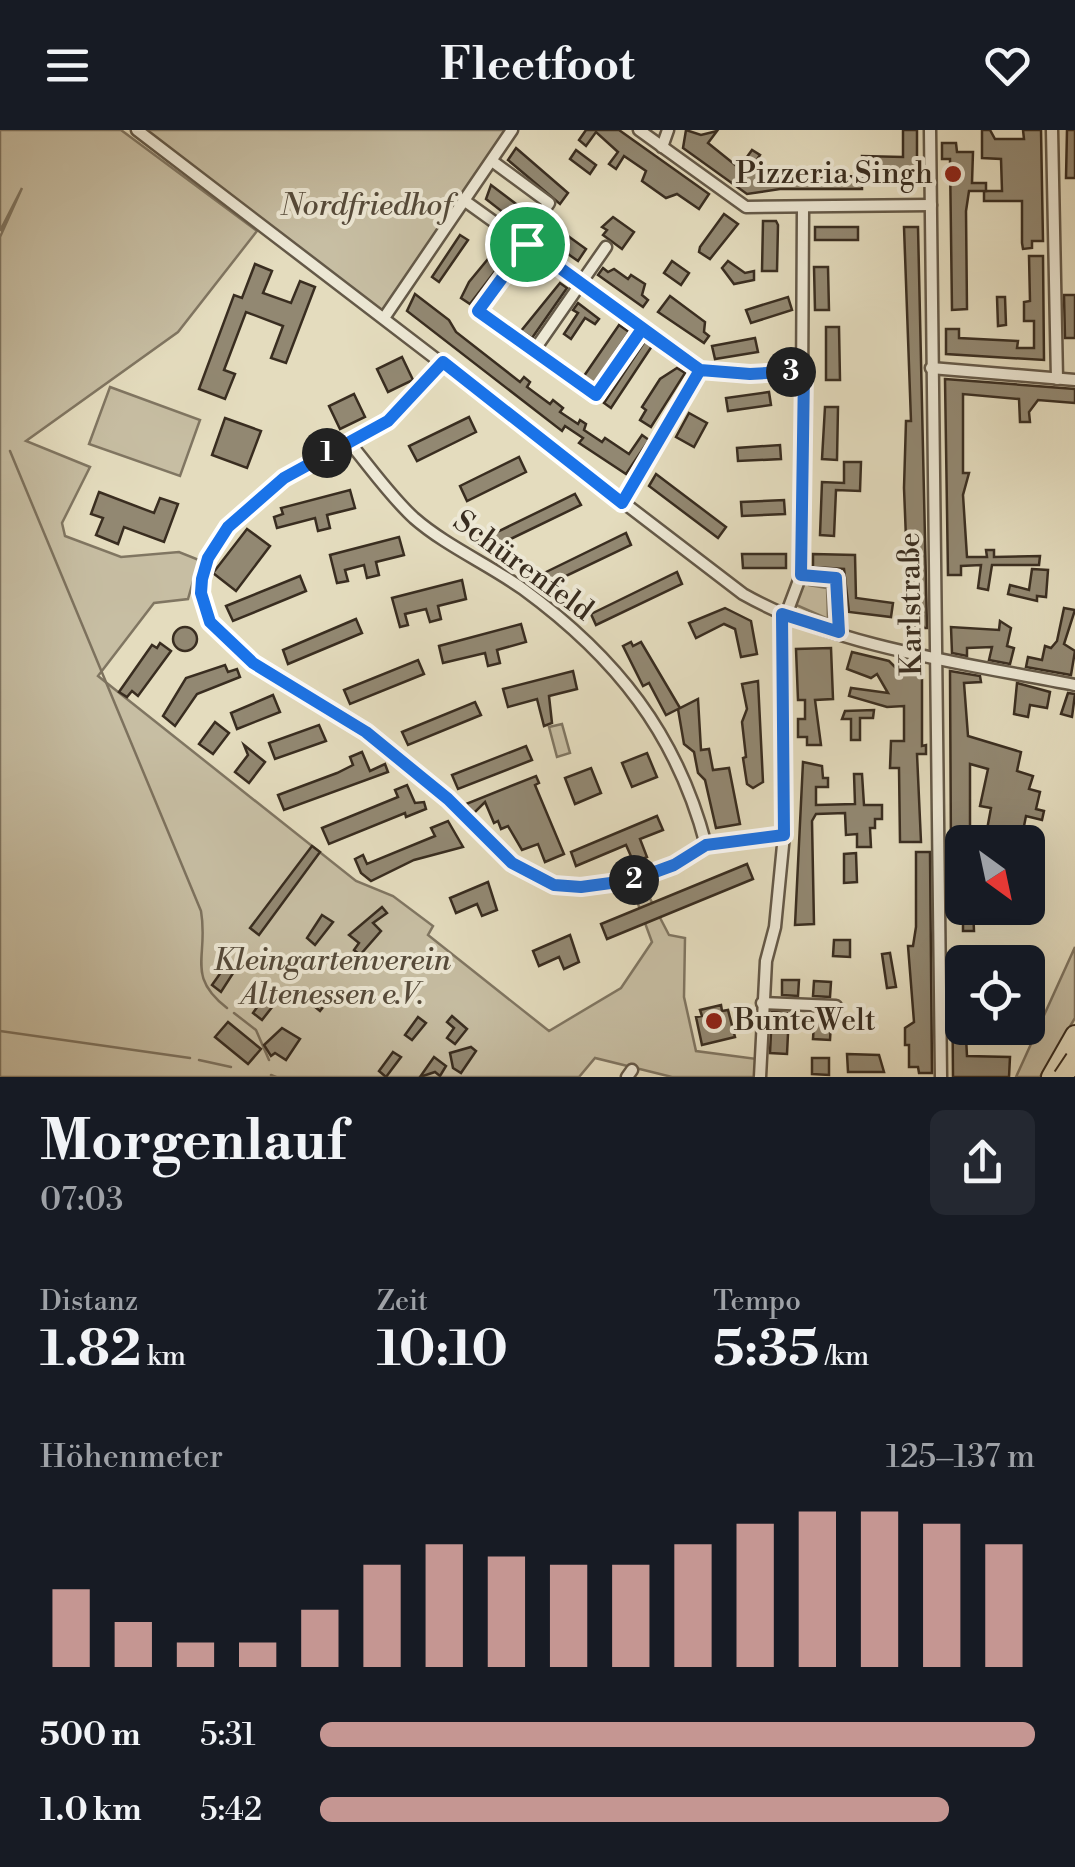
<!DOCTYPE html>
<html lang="de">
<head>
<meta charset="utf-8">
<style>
	:root { --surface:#171b24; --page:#242831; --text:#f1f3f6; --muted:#9ea1a6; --accent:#c59692 }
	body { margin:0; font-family:"Libre Bodoni",serif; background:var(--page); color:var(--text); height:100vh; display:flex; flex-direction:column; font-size:38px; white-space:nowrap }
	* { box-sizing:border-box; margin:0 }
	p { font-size:32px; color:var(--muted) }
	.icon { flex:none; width:55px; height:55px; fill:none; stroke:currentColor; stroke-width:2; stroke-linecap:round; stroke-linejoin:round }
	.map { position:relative; height:947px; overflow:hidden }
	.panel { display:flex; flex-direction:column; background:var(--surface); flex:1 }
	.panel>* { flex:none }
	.needle { width:65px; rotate:147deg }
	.tools { position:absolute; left:945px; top:695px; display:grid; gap:20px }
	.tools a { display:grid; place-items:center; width:100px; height:100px; border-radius:15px; background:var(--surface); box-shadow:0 10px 40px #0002; font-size:50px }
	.pin { position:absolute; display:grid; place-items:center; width:85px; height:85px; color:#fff; margin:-42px; border:5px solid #fff; border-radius:50%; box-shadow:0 2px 10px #0007 }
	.km { position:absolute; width:50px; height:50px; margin:-25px; border-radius:50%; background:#222; color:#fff; font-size:28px; line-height:50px; text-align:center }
	.round { display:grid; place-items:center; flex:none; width:105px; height:105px; border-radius:15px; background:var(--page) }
	.headline { display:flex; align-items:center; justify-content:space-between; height:170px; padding:0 40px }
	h1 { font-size:55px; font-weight:800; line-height:75px }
	.metrics { display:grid; grid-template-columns:repeat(3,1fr); gap:15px; height:170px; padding:10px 40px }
	.metrics div { display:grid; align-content:center }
	.metrics b { font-size:50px; font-weight:800 }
	.metrics small { font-size:28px; font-weight:400 }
	.metrics p { font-size:28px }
	.chart { height:280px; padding:20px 40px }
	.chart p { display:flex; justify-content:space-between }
	.chart svg { width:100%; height:180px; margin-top:10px; stroke:var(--accent); stroke-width:6 }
	ul { padding:0 40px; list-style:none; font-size:32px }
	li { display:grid; grid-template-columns:160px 120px 1fr; align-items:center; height:75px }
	li i { height:25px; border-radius:12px; background:var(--accent) }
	header { display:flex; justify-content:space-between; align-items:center; height:130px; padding:0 40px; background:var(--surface); font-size:45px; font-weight:800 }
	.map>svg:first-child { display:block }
	.green { fill:#c7bea3; stroke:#807662; stroke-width:2.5 }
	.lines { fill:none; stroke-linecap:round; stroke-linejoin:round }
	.stream { stroke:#7d725e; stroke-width:2.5 }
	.building { fill:#928872; stroke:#392d20; stroke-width:2.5 }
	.minor-casing { stroke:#645948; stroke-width:15 }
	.motorway-casing { stroke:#392d20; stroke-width:22 }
	.minor { stroke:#ede8d5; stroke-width:10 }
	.motorway { stroke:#e4dcbe; stroke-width:18 }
	.motorway-bridge-casing { stroke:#392d20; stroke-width:22; stroke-linecap:butt }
	.motorway-bridge { stroke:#e4dcbe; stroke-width:18 }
	.route-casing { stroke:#fff; stroke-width:20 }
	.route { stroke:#1a73e8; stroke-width:12 }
	.poi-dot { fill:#8f2418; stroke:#ede8d5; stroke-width:4 }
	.labels { text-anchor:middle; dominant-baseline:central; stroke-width:8; stroke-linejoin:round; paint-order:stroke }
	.poi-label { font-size:30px; fill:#392d20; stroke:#ede8d5; text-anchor:end }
	.park-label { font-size:30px; font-style:italic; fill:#554a3a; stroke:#ede8d5 }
	.street-label { font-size:30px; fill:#392d20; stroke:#ede8d5 }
</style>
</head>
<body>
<header><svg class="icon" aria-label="menu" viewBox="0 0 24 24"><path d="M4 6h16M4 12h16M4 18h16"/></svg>Fleetfoot<svg class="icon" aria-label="heart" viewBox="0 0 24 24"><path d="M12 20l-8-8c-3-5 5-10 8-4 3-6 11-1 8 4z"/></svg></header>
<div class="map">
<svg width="1075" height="947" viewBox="0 0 1075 947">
	<rect width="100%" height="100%" fill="#e4dcbe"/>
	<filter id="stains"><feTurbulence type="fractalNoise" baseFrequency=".002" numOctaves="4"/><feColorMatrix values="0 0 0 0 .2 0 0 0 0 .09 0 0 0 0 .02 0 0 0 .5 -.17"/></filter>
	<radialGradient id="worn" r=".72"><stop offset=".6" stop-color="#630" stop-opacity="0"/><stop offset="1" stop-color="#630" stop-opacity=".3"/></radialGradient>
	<g class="green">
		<polygon points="0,0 121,0 257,101 178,202 26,311 90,337 62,393 65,406 121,427 179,422 199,430 188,469 154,473 98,546 356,751 393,766 433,796 428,805 549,901 621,858 652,812 634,763 645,759 669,805 685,808 684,867 696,921 757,929 755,947 672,947 595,928 579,947 0,947 0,107 22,58 0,101"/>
		<polygon points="138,0 510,0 383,184"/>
		<polygon points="110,257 200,290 180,346 89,314"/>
		<polygon points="803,448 809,455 827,458 828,489 794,474"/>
		<polygon points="562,594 570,623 557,627 549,597"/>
		<polygon points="1075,817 1075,888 1040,947 1016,947"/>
	</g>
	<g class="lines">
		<g class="stream">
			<path d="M10 321 201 781C209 827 185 845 227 878"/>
			<polyline points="234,883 256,900 269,930"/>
			<polyline points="0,901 190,928"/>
			<polyline points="199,930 231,937"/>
			<polyline points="271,945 276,947"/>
		</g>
	</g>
	<g class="building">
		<polygon points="586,0 619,0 709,64 699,79 677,64 666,68 642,51 646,41 624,26 616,39 609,34 618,22 596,2 586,16 579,10"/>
		<polygon points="686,0 701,5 717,1 708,13 739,38 752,20 760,25 751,39 764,48 862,46 862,59 780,59 747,64 683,18"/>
		<polygon points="903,0 917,0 917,55 862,52 862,26 903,27"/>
		<polygon points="982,0 990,0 995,9 1024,9 1023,0 1041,0 1043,111 1032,111 1032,118 1023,119 1022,113 1022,71 984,71 984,61 1002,61 1001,29 982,28"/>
		<polygon points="1067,0 1075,0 1075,48 1066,48"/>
		<polygon points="942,13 956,13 957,22 973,22 972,53 986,53 986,61 969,61 966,81 967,179 952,180 950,29 942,29"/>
		<polygon points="516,18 568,63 560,74 508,30"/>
		<polygon points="576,20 596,35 590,44 570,29"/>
		<polygon points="491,55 528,83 524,93 518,94 486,69"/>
		<polygon points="724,84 738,94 710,129 699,122 700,117"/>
		<polygon points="613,87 634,102 622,119 603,105 607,100 602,97"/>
		<polygon points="763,91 776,91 778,95 777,141 762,141"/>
		<polygon points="544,95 551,99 554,96 586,119 578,131 545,108 540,101"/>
		<rect x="815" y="97" width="43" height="13"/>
		<polygon points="904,97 918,97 927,498 915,498 914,446 907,434 904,358 906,291 911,291"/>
		<polygon points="460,105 468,110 439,152 432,147"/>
		<polygon points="502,112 512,119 470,174 461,168 469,152"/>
		<polygon points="1029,126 1043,126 1044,230 946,224 946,199 959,199 959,208 1018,211 1017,218 1034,218 1034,191 1024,191 1024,172 1030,171"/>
		<polygon points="672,131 689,143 681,155 664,143"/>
		<polygon points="728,131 745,143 754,141 754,150 734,154 722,138"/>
		<polygon points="255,134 272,141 263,163 291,173 300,151 315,157 286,233 271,228 283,196 246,182 224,240 235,244 225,269 199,259 234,165 242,168"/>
		<polygon points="814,137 828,137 829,180 815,180"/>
		<polygon points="603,138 608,142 614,139 628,149 631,145 645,154 642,165 648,170 643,177 598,145"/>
		<polygon points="560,153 567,158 532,208 521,201"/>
		<polygon points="415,164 449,190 456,202 520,252 524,247 530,252 527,257 550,274 553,270 563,278 560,282 578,294 580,290 586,294 584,300 602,312 605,308 629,324 642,305 649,310 626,344 579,313 583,308 565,296 562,301 407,181"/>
		<polygon points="1064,165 1075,165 1075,208 1065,208"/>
		<polygon points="670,166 705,192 704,202 709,206 704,213 658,182"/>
		<polygon points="788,167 792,180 751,193 746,180"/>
		<polygon points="997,167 1005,167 1006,195 998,196"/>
		<polygon points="578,173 599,189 595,194 585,188 571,209 564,204 578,183 573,180"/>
		<polygon points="619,195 629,202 594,253 584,246"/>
		<polygon points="826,197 839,197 840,250 826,250"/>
		<polygon points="755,208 758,222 715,229 712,216"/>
		<polygon points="645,211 652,216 611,278 604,273"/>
		<polygon points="402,227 413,250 388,262 377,239"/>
		<polygon points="677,238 685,243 651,297 640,290 646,280 642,277 660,249"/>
		<polygon points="945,249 1075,259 1075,273 1038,270 1029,282 1030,292 1020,292 1019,269 963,264 963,343 969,343 963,365 967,427 987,427 986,420 994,420 994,427 1040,426 1039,435 992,435 988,460 978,458 981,435 961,436 961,445 948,445"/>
		<polygon points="769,262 771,275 728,281 726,268"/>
		<polygon points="354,264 365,287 340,299 329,276"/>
		<polygon points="825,277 838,277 837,330 822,329"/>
		<polygon points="689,283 707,293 694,317 676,307"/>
		<polygon points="469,287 476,302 417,331 409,316"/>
		<polygon points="225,288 261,301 247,338 212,325"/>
		<polygon points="780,315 781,329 738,331 737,318"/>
		<polygon points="519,327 526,342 467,371 460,356"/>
		<polygon points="844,332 861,332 860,361 836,360 834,406 820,405 822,352 844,353"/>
		<polygon points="656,344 726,397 718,408 649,356"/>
		<polygon points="350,360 355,378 327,385 330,398 318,401 315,388 277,398 274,387 283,384 281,378"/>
		<polygon points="99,362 154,383 160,368 178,374 164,412 124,397 118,414 96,405 103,388 91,384"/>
		<polygon points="575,364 581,375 494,417 489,406"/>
		<polygon points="784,370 785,384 742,386 741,372"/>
		<polygon points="247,399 270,416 236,461 213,443"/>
		<polygon points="626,403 631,415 545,456 540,445"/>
		<polygon points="399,407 404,425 376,432 379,445 367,448 364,435 345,440 348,451 337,453 330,425"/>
		<polygon points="742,424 786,424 786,438 743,438"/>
		<polygon points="813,424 855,425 856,468 893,473 891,487 849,482 844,439 813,437"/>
		<polygon points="1032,439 1048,440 1046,467 1037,466 1037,471 1008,464 1010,455 1029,460"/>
		<polygon points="677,442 682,454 596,495 591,484"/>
		<polygon points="300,446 306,461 233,491 226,476"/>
		<polygon points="462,450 466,469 438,476 441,489 430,492 426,479 405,484 408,495 400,497 392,468"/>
		<polygon points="725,478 751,491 757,524 741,527 735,499 724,494 696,508 689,493"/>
		<polygon points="1064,478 1075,480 1064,514 1075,521 1071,545 1026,537 1028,527 1042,530 1045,516 1051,518 1057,511"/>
		<polygon points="356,489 362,503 288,534 283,520"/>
		<polygon points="1000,491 1011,498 1007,516 1014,518 1010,534 989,530 992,517 967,518 967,526 952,523 951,497 999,500"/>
		<polygon points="521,494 526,512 497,520 500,533 488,536 485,523 443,533 439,516"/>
		<circle cx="185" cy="509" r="12"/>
		<polygon points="631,512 633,516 641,512 680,578 698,569 701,620 709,619 713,640 729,638 740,694 716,698 705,650 698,643 694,622 684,614 678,579 666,585 649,553 643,556 623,516"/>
		<polygon points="160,513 171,521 138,566 132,561 127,567 119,562 152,515 157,518"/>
		<polygon points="831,518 833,569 815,570 821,615 807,615 807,607 798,607 798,589 805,589 805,570 798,570 796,519"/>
		<polygon points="852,522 889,531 896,538 901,534 915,538 922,548 922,616 926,615 926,624 917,624 921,712 900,712 899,638 890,638 891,611 904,611 904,576 887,577 849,566 851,558 888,563 877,544 871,548 847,539"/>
		<polygon points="418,530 424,544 350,574 344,560"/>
		<polygon points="225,535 228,542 237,539 240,547 197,564 175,596 163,586 186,548"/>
		<polygon points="573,541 577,559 549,566 552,593 544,596 537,569 508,577 503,559"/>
		<polygon points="950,541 980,546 981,552 964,553 968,606 1021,622 1017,641 1033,646 1029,659 1040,662 1036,679 1044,681 1042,690 1026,686 1021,711 986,705 991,678 980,676 988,639 970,634 970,710 962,712 962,726 951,726"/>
		<polygon points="758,551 763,652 753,658 747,654 743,628 746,627 742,592 747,579 742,554"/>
		<polygon points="1017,553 1050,562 1047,578 1030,575 1028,587 1014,584"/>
		<polygon points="1068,563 1075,564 1072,587 1061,584"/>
		<polygon points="273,565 280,582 237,599 231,583"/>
		<polygon points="475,572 481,585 408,615 402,602"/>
		<polygon points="874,580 873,588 860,588 860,610 851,610 851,589 842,589 845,581"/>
		<polygon points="215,592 229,603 213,624 199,614"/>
		<polygon points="319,595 326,611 275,629 269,613"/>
		<polygon points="244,615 265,632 249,653 235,642 248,625"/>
		<polygon points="526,616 532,630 458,659 452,645"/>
		<polygon points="362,622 370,641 385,634 388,642 284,680 278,665 337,643 353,635 350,627"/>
		<polygon points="647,623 657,647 632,657 622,633"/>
		<polygon points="803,632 822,636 823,648 828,648 828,657 816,657 816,675 855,674 854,644 862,644 864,675 882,675 882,689 875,689 875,698 870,698 871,717 857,717 857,704 846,705 845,683 816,684 812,691 814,794 795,795"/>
		<polygon points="591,638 601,663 575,674 565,648"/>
		<polygon points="536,646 539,653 535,655 564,724 545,732 538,714 522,720 508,696 501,699 498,691 494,693 485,672 474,683 466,674"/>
		<polygon points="407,655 415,673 424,672 426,679 406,687 405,683 329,714 322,698 398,667 395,660"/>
		<polygon points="657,686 663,700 640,709 647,727 634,733 626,715 576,736 571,722"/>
		<polygon points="448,691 463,717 414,730 371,751 361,743 355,729 363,725 367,734 435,706 431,698"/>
		<polygon points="312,716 320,722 259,805 250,798"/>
		<polygon points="916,722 930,722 932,943 919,943 918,937 909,937 909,915 905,915 905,898 914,892 908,816 913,816 916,797"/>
		<polygon points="856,723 857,752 844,753 844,724"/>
		<polygon points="747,734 753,749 607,809 601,794"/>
		<polygon points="488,752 497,780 482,786 477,774 456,783 450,768"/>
		<polygon points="952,757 962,757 962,778 973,778 974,801 963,801 963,790 953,790"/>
		<polygon points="382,777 387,783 373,793 381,801 360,825 354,820 359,813 349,805"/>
		<polygon points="322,785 333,792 315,815 307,808"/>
		<polygon points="570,805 579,832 564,839 559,827 539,836 533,821"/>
		<polygon points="834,810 850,810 850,827 833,826"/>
		<polygon points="890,823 896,857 887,858 882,824"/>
		<polygon points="952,823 967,823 967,832 962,832 967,926 1010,927 1009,947 953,947"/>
		<polygon points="229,831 237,837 221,862 212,855"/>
		<polygon points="782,850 799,850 798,866 782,865"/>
		<polygon points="814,851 831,852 830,867 813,866"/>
		<polygon points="269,860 280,867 262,890 253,883"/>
		<polygon points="309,860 327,872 320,881 304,868"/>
		<polygon points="721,875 722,881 728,880 735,907 702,915 696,887 702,886 700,880"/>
		<polygon points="772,882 789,883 787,924 770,923"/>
		<polygon points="452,886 467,899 455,914 447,908 454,898 447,892"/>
		<polygon points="418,887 426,893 412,910 405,905"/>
		<polygon points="228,892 261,919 248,934 215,907"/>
		<polygon points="814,892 831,893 830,910 813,909"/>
		<polygon points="282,898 300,909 286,930 275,923 271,926 264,915"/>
		<polygon points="471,917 476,921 461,943 453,938 450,923"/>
		<polygon points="393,922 401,927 386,947 379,941"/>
		<polygon points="847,924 879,925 884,942 848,942"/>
		<polygon points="434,927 446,936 440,946 435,942 420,947"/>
		<polygon points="812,928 829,928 829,945 812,944"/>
	</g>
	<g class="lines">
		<defs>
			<g id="minor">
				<path d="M137 0 743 464C838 518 968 534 1075 555"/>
				<polyline points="639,0 746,77 931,75"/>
				<polyline points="930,0 941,947"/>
				<polyline points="1052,0 1057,249"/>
				<polyline points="662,17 668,0"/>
				<polyline points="492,31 549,73 522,111"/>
				<polyline points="465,71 700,240 750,244 804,241"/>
				<polyline points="527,114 478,181 596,265 642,199"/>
				<polyline points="384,188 512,0"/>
				<polyline points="533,222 606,117"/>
				<polyline points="443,232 388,291 284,348 228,397 207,428 202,449 201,463 210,492 253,533 366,601 448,669 512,733 554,755 581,757 633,751 674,735 706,715 784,705"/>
				<polyline points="931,238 1075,250"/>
				<path d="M349 312C370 337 390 366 414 388 446 416 488 434 523 459 616 527 677 604 706 715"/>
				<polyline points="622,373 700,240"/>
				<polyline points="801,445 837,448 839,501"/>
				<polyline points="786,485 801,445 803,80"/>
				<polyline points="762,873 836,876"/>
				<polyline points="627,947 632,940"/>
				<polyline points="760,947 766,831 775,797 784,705 782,484"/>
			</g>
			<polyline id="motorway" points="1051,947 1075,905"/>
		</defs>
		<use href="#minor" class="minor-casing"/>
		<use href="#motorway" class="motorway-casing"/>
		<use href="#minor" class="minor"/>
		<use href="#motorway" class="motorway"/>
		<defs>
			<polyline id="motorway-bridge" points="1063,947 1075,929"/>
		</defs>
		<use href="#motorway-bridge" class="motorway-bridge-casing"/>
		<use href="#motorway-bridge" class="motorway-bridge"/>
	</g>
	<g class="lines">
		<defs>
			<polyline id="route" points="527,114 700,240 622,373 443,232 388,291 284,348 228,397 208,428 202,449 201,463 210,492 253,533 366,602 448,669 512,733 554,755 581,757 633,750 674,735 706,715 784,705 782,484 839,502 836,448 801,445 804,241 750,244 700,240 642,199 596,265 478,181 527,114"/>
		</defs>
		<use href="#route" class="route-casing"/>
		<use href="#route" class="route"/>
	</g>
	<g class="poi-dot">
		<circle cx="953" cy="44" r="10"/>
		<circle cx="714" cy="891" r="10"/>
	</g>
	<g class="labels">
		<g class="poi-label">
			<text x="933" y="44">Pizzeria Singh</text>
			<text x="734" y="891" text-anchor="start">BunteWelt</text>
		</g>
		<g class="park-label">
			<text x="366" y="76">Nordfriedhof</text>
			<text x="332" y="831">Kleingartenverein<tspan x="332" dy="34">Altenessen e.V.</tspan></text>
		</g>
		<g class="street-label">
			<text transform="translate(523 436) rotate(36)">Schürenfeld</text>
			<text transform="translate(911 474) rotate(-91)">Karlstraße</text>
		</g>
	</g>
	<rect width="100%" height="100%" filter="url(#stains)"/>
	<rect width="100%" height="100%" fill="url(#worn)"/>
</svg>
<div class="tools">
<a><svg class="needle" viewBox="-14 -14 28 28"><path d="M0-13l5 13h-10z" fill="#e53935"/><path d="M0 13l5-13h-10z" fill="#9ea1a6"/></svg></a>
<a><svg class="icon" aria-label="locate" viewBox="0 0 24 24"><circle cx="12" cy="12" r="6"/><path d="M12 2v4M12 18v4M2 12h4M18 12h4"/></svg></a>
</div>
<div class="pin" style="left:527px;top:114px;background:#1e9e55"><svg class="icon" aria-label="arrive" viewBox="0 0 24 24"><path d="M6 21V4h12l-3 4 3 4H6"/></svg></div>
<b class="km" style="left:327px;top:323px">1</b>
<b class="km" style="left:634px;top:750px">2</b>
<b class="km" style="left:791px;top:242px">3</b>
</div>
<section class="panel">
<div class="headline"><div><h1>Morgenlauf</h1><p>07:03</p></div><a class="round"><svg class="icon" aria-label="share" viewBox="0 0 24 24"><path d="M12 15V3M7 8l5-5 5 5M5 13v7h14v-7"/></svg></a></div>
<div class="metrics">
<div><p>Distanz</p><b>1.82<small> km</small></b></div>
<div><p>Zeit</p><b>10:10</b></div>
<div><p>Tempo</p><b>5:35<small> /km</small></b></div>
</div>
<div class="chart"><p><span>Höhenmeter</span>125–137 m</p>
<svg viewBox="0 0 160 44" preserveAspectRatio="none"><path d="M5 44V25M15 44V33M25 44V38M35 44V38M45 44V30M55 44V19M65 44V14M75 44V17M85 44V19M95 44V19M105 44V14M115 44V9M125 44V6M135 44V6M145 44V9M155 44V14"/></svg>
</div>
<ul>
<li><b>500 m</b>5:31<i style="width:100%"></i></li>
<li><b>1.0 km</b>5:42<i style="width:88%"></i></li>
</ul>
</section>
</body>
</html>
